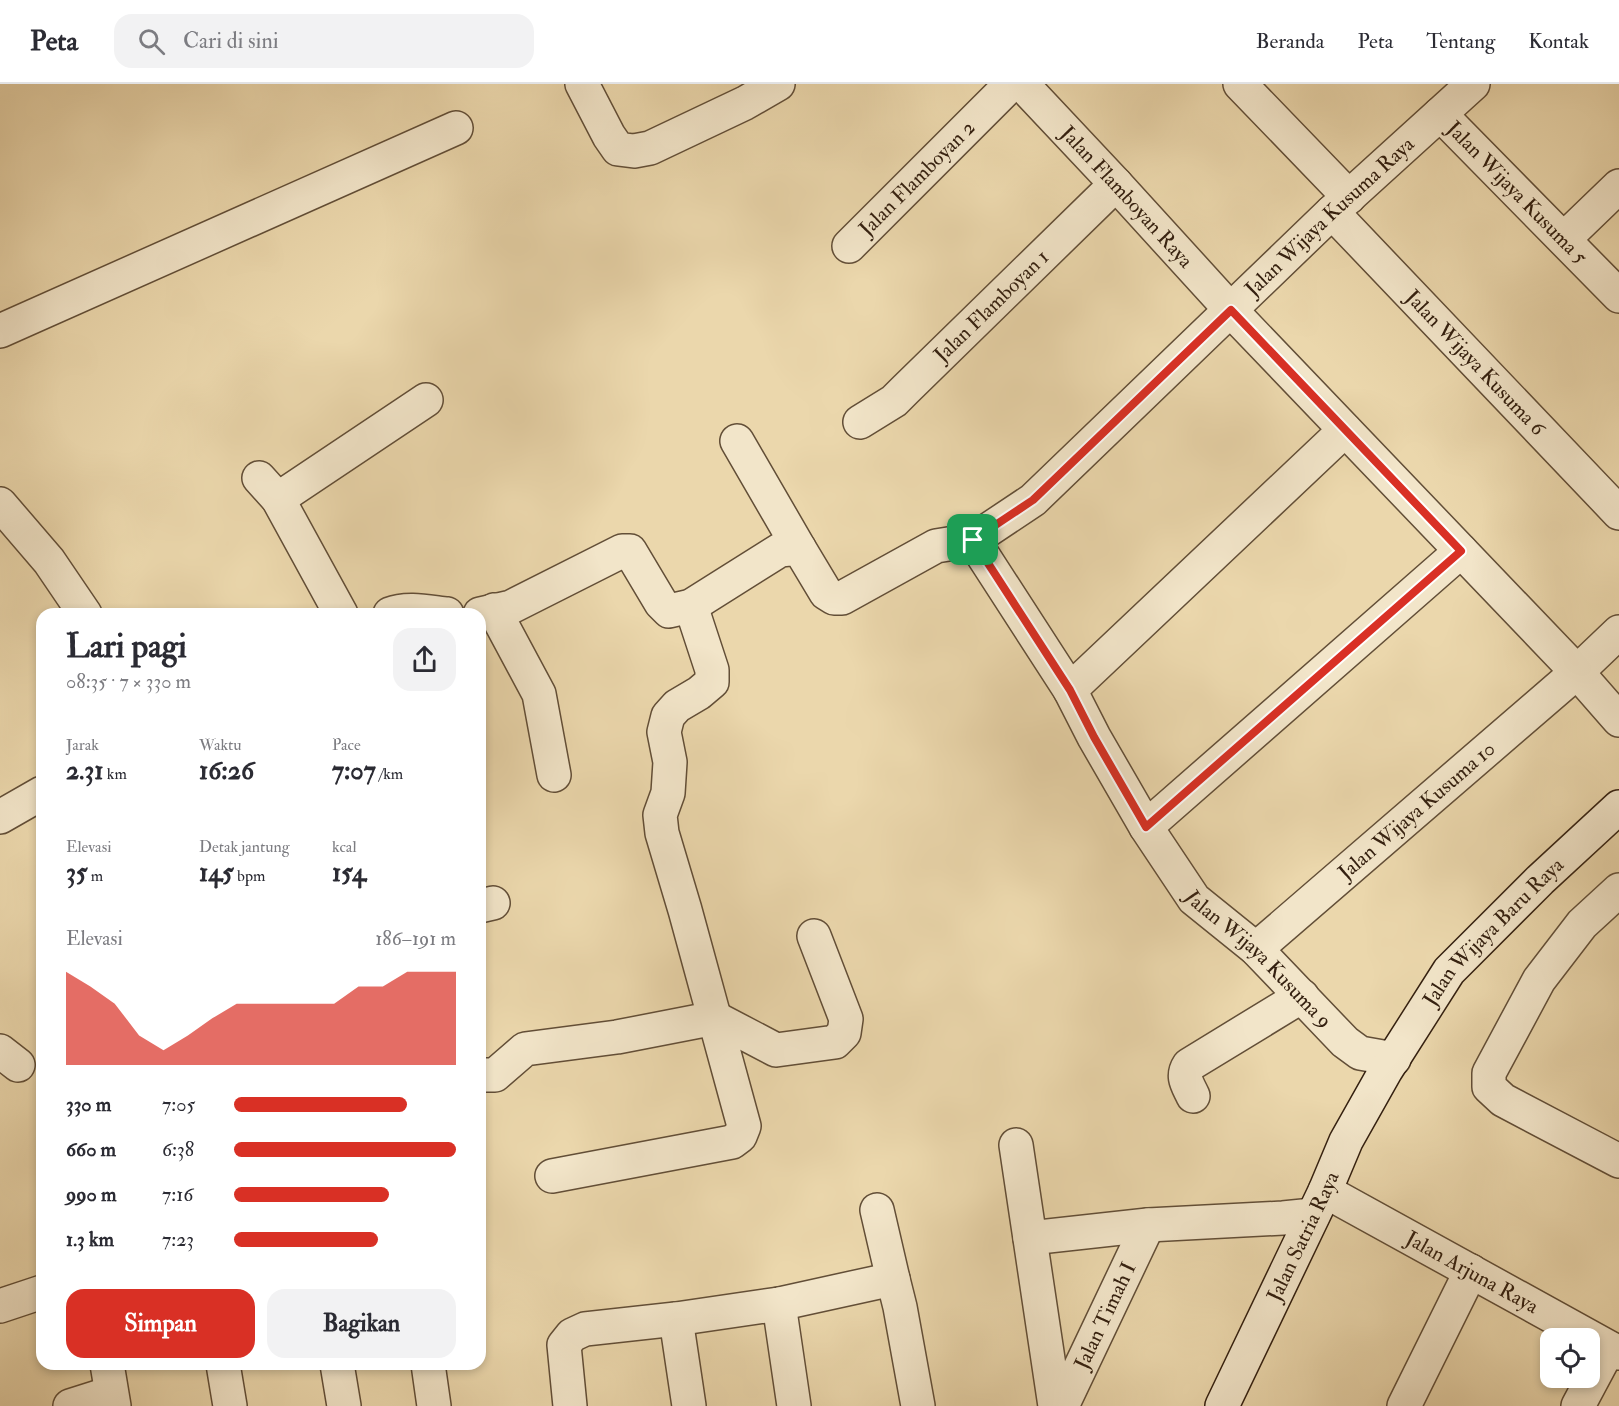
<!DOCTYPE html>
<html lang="id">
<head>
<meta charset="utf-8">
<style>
	:root { --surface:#fff; --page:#f2f2f3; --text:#2b2b33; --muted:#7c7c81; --line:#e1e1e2; --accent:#d93025 }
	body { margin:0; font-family:"IM FELL Double Pica",serif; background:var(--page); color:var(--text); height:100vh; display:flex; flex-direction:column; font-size:22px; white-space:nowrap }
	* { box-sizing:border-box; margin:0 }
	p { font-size:20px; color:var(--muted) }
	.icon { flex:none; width:33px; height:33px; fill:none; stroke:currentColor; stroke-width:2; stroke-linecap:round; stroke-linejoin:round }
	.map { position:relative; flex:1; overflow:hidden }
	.drawer { position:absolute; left:36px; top:524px; width:450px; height:762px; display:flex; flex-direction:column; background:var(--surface); border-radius:18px; box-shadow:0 3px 9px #0003 }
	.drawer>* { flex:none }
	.fabs { position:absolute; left:1540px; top:1244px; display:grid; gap:12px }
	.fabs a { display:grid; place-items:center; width:60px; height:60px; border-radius:12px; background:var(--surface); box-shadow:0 3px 9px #0003; font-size:30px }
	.pin { position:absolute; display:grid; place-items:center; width:51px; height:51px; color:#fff; margin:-26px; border-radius:12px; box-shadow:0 3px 9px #0006 }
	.round { display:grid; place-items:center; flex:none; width:63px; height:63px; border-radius:18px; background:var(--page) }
	.overview { display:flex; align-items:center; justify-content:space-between; height:102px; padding:0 30px }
	h1 { font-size:33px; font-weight:800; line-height:45px }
	.figures { display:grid; grid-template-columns:repeat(3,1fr); gap:9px; height:102px; padding:6px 30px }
	.figures div { display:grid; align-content:center }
	.figures b { font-size:26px; font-weight:800 }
	.figures small { font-size:16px; font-weight:400 }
	.figures p { font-size:16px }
	.chart { height:168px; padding:12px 30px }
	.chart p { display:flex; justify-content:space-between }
	.chart svg { width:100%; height:108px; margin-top:6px; fill:var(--accent); opacity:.7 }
	.action { display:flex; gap:12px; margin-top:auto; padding:12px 30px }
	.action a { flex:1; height:69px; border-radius:18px; background:var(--accent); color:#fff; font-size:24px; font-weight:800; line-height:69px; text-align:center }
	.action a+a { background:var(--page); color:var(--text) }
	ul { padding:0 30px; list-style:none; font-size:20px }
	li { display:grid; grid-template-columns:96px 72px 1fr; align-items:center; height:45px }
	li i { height:15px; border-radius:8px; background:var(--accent) }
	header { display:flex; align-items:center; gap:36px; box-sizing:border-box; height:84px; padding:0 30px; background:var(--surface); border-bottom:2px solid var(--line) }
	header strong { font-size:28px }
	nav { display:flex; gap:33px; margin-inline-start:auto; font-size:21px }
	.search { width:420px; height:54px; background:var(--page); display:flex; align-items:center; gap:15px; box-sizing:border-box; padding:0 21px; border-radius:18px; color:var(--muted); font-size:22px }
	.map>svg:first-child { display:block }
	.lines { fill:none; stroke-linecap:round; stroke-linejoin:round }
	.street-casing { stroke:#624e37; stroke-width:36 }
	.secondary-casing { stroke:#342010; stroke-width:36 }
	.street { stroke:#f2e5c9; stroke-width:33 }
	.secondary { stroke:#f2e5c9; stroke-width:33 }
	.route-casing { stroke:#fff; stroke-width:12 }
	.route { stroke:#d93025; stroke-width:8 }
	.labels { text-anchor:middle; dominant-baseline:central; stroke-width:6; stroke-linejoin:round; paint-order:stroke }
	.street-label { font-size:21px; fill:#342010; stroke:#f2e5c9 }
</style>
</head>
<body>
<header>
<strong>Peta</strong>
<div class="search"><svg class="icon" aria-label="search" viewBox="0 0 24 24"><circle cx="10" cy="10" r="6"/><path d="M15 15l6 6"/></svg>Cari di sini</div>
<nav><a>Beranda</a><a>Peta</a><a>Tentang</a><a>Kontak</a></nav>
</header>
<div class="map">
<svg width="1619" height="1322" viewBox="0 0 1619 1322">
	<rect width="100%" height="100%" fill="#ebd7ac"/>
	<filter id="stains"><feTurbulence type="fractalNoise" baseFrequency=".00333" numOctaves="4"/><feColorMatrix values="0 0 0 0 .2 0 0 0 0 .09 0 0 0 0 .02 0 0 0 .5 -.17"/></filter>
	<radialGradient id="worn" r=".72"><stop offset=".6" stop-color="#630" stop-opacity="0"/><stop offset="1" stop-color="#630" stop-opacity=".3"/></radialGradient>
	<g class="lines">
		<defs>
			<g id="street">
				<polyline points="582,0 609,52 618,65 634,67 650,64 745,19 778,0"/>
				<path id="s1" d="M1022 0 1116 100 1239 235 1577 588 1619 636"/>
				<polyline points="1240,0 1349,113"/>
				<path id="s2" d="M1440 30 1619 212"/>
				<path id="s3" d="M1332 128 1619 429"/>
				<polyline points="1564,155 1619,102"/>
				<path id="s4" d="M849 162 1011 0"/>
				<polyline points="0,247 456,44"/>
				<path id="s5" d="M860 338 894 317 905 306 1116 100"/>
				<polyline points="737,357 799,464"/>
				<polyline points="259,394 278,415 341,530"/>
				<polyline points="278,415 426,316"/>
				<polyline points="0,420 49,477 85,530"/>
				<path id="s6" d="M973 456 1070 606 1094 653 1146 743 1194 815 1256 865 1345 958 1360 969 1394 975"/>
				<polyline points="494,526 539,610 554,691"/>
				<path d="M390 530C407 523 429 528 447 530"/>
				<path id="s7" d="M480 530 511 523 622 467H630L661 519 669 527 691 522 780 466 799 464 826 509 834 514H842L936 462 973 456 1033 416 1332 128 1473 0"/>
				<polyline points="1070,606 1345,346"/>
				<polyline points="0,733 42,709"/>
				<polyline points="1146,743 1461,467"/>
				<polyline points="1619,806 1582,840 1539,896 1489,989 1489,1003 1503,1016 1619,1077"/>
				<polyline points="480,822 493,819"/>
				<path id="s8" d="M1256 865 1577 588 1619 548"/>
				<polyline points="0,967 18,981"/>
				<polyline points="480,991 495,991 525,965 617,953 715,934 776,966 835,958 844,949 846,935 814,852"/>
				<path d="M1193 1012C1188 1001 1181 993 1189 981L1302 912"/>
				<polyline points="1016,1061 1055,1322"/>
				<polyline points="552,1092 732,1058 740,1052 744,1042 685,826 662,749 660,731 668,709 670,678 664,648 668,632 677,622 699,609 712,598 712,586 691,522"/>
				<path id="s9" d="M1325 1107 1619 1269"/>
				<polyline points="877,1126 893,1195"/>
				<polyline points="1030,1154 1148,1141 1283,1134 1313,1131"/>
				<polyline points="779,1220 794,1322"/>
				<polyline points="0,1222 42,1208"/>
				<polyline points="676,1235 689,1322"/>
				<polyline points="107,1280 114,1322"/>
				<polyline points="223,1280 230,1322"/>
				<polyline points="337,1280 344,1322"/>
				<polyline points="428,1280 434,1322"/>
				<polyline points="70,1322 111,1309"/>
				<polyline points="570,1322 564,1261 572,1251 585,1245 676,1235 779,1220 893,1195 900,1223 918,1322"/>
				<path id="s10" d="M1062 1322 1148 1141"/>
				<polyline points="1404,1322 1471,1187"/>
				<polyline points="1578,1322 1609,1264"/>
			</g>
			<g id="secondary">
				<path id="s11" d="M1222 1322 1325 1107 1346 1057 1386 986 1449 887 1540 796 1619 723"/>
			</g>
		</defs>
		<use href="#street" class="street-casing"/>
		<use href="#secondary" class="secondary-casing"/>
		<use href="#street" class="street"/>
		<use href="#secondary" class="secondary"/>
	</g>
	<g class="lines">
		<defs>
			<polygon id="route" points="1231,226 1461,467 1146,743 1094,653 1070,606 973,456 1033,416"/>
		</defs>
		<use href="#route" class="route-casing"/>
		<use href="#route" class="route"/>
	</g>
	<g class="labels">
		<g class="street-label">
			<text stroke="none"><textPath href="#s4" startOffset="96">Jalan Flamboyan 2</textPath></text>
			<text stroke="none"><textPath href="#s2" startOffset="110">Jalan Wijaya Kusuma 5</textPath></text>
			<text stroke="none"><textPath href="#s1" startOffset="154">Jalan Flamboyan Raya</textPath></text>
			<text stroke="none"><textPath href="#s7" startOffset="1080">Jalan Wijaya Kusuma Raya</textPath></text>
			<text stroke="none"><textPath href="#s5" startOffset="176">Jalan Flamboyan 1</textPath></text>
			<text stroke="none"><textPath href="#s3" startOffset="208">Jalan Wijaya Kusuma 6</textPath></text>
			<text stroke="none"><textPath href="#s8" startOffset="212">Jalan Wijaya Kusuma 10</textPath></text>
			<text stroke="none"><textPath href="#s11" startOffset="550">Jalan Wijaya Baru Raya</textPath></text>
			<text stroke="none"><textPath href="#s6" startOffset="510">Jalan Wijaya Kusuma 9</textPath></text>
			<text stroke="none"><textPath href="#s11" startOffset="188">Jalan Satria Raya</textPath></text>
			<text stroke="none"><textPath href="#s9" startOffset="168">Jalan Arjuna Raya</textPath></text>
			<text stroke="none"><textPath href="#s10" startOffset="100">Jalan Timah I</textPath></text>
		</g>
	</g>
	<rect width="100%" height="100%" filter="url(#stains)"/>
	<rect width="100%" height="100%" fill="url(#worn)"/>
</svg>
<div class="fabs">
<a><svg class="icon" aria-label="locate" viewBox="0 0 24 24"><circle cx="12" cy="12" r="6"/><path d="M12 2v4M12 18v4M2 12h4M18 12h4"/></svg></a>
</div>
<div class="pin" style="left:973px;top:456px;background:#1e9e55"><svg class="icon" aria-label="arrive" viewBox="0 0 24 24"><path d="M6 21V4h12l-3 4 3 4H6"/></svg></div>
<section class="drawer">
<div class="overview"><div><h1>Lari pagi</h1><p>08:35 · 7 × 330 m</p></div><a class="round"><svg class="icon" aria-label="share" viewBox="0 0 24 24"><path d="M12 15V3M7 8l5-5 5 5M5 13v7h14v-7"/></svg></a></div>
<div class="figures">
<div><p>Jarak</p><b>2.31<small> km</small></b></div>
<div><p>Waktu</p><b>16:26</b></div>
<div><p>Pace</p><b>7:07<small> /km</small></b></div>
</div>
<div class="figures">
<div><p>Elevasi</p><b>35<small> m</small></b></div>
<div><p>Detak jantung</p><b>145<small> bpm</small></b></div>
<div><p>kcal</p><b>154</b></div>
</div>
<div class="chart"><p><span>Elevasi</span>186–191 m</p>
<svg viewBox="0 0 160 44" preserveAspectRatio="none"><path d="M0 44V6L10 12L20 19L30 32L40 38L50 32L60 25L70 19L80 19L90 19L100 19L110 19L120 12L130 12L140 6L150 6L160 6V44z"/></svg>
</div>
<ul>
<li><b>330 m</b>7:05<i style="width:78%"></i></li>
<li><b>660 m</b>6:38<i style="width:100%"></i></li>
<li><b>990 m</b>7:16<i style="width:70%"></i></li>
<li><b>1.3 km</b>7:23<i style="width:65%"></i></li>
</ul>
<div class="action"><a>Simpan</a><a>Bagikan</a></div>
</section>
</div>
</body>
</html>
